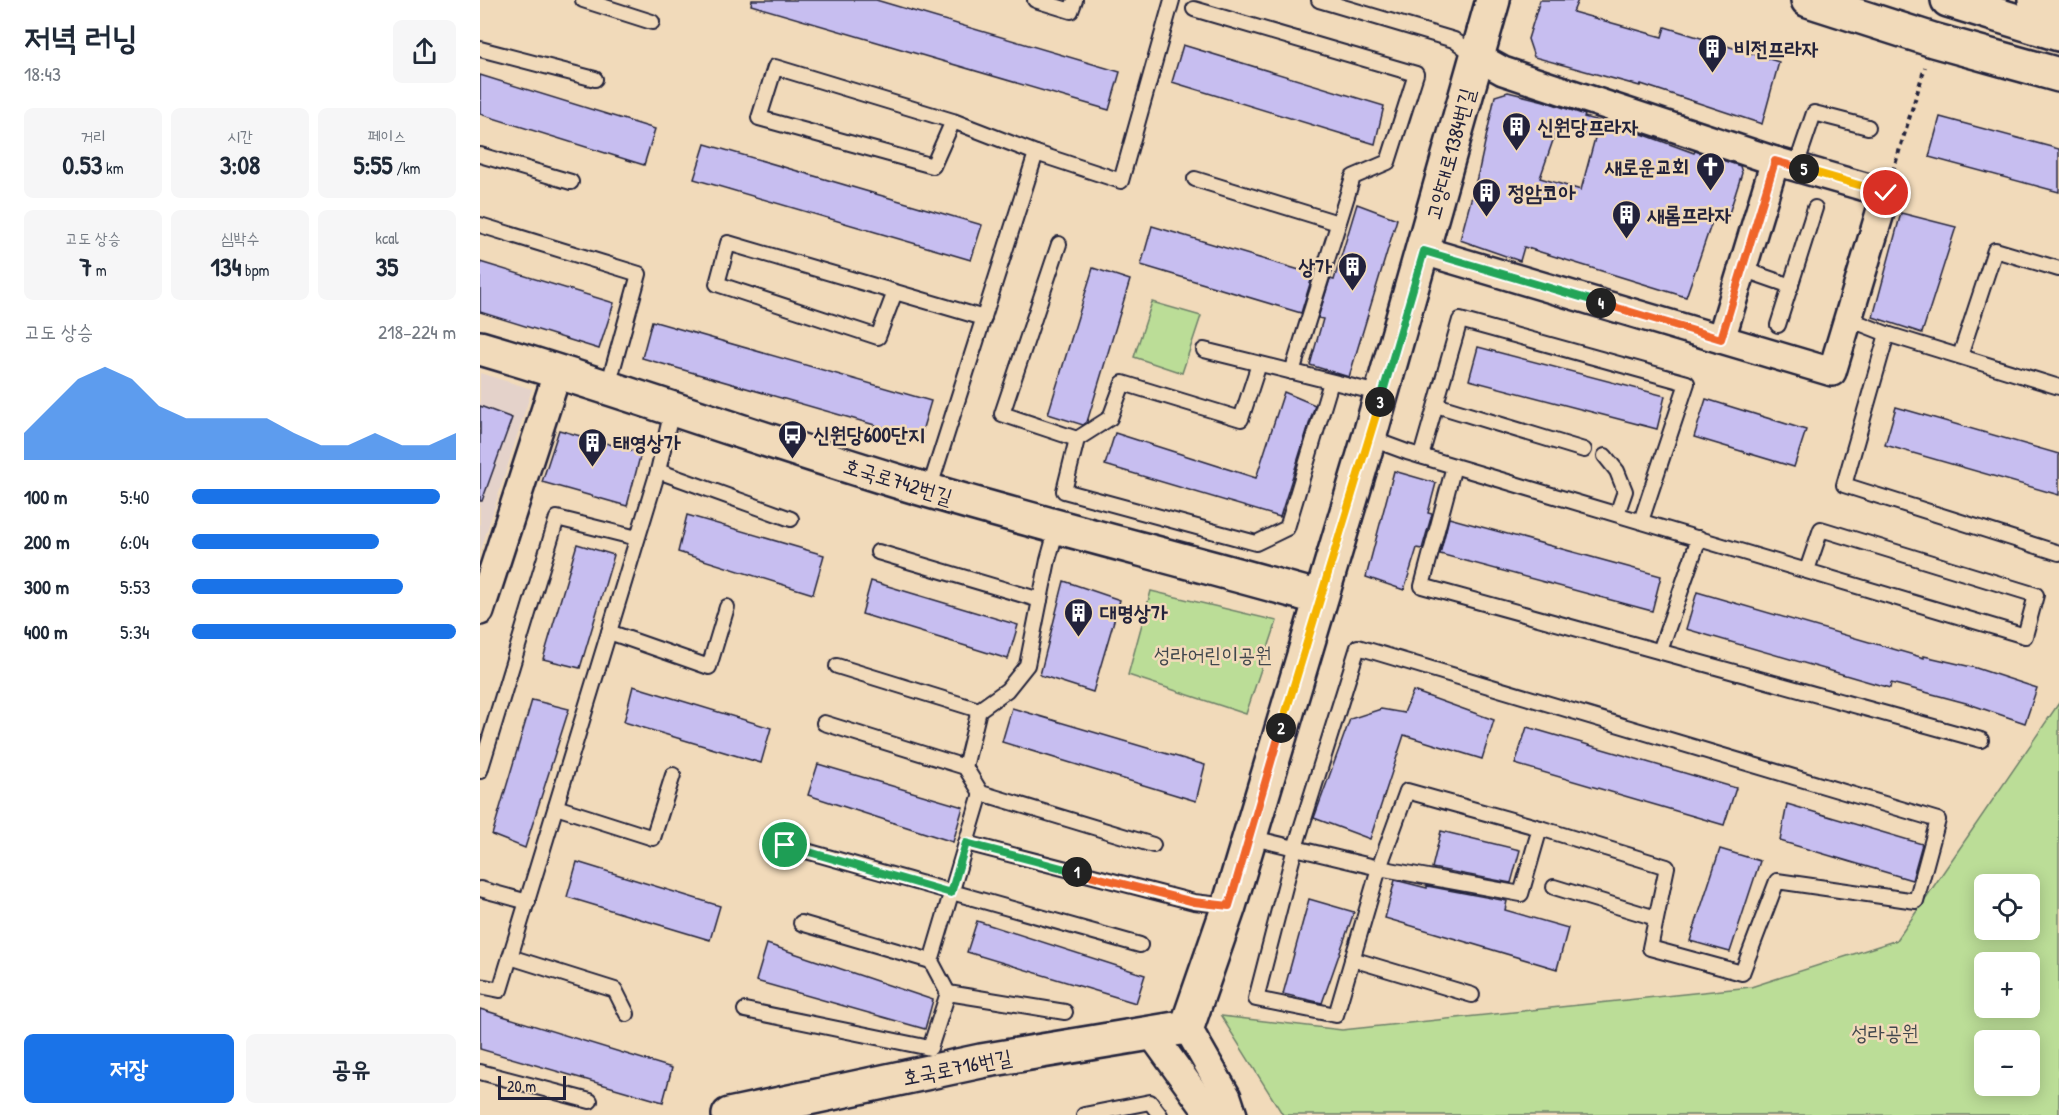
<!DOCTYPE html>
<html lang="ko">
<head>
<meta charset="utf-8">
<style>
	:root { --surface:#fff; --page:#f6f6f7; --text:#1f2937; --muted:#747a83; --accent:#1a73e8 }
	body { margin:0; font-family:"Patrick Hand","Poor Story",sans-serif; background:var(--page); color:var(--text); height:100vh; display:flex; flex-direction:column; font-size:22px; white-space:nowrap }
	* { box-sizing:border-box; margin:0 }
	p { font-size:20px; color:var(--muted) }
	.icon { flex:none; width:33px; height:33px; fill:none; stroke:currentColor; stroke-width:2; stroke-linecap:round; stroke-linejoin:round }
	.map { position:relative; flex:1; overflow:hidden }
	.sheet { display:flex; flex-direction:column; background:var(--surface); width:480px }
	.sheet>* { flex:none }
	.tools { position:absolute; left:1494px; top:874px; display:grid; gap:12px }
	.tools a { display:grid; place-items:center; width:66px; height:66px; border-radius:9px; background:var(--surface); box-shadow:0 3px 15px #0003; font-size:30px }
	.scale { position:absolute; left:18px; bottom:15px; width:68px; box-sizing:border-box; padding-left:6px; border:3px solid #22223b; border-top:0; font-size:16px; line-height:21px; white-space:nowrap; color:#22223b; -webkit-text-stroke:4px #f1daba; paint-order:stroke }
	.pin { position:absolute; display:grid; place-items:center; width:51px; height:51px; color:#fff; margin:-26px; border:3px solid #fff; border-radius:50%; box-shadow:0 2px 6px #0007 }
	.km { position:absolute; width:30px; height:30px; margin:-15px; border-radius:50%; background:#222; color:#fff; font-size:16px; line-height:30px; text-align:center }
	.round { display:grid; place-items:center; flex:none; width:63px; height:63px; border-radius:9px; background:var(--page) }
	.overview { display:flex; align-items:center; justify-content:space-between; height:102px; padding:0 24px }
	h1 { font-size:33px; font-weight:800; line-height:45px }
	.stats { display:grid; grid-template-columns:repeat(3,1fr); gap:9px; height:102px; padding:6px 24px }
	.stats div { display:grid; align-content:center; border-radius:9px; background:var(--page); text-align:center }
	.stats b { font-size:26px; font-weight:800 }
	.stats small { font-size:16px; font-weight:400 }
	.stats p { font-size:16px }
	.chart { height:168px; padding:12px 24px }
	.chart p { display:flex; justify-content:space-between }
	.chart svg { width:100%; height:108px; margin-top:6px; fill:var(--accent); opacity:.7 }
	.button { display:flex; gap:12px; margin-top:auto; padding:12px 24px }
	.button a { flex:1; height:69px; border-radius:9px; background:var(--accent); color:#fff; font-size:24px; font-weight:800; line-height:69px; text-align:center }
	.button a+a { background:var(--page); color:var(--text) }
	ul { padding:0 24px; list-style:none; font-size:20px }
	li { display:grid; grid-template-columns:96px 72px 1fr; align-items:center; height:45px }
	li i { height:15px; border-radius:8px; background:var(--accent) }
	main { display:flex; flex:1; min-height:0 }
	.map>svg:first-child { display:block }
	.built { fill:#e4d2ca }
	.green { fill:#bbdd97; stroke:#6e8069; stroke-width:1.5; fill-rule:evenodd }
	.building { fill:#c7bef0; stroke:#22223b; stroke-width:1.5; fill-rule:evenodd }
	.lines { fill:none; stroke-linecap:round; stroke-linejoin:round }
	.service-casing { stroke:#22223b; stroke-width:18 }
	.minor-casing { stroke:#22223b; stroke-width:32 }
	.tertiary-casing { stroke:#22223b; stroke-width:38 }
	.primary-casing { stroke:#22223b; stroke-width:38 }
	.path { stroke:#22223b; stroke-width:4; stroke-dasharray:4.5 4.5; stroke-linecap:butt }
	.service { stroke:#f1daba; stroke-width:14 }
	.minor { stroke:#f1daba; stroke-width:27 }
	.tertiary { stroke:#f1daba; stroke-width:33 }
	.primary { stroke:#f1daba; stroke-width:33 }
	.split-1-casing { stroke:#fff; stroke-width:12 }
	.split-2-casing { stroke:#fff; stroke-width:12 }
	.split-3-casing { stroke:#fff; stroke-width:12 }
	.split-4-casing { stroke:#fff; stroke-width:12 }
	.split-5-casing { stroke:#fff; stroke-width:12 }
	.split-6-casing { stroke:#fff; stroke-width:12 }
	.split-1 { stroke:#22a559; stroke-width:8 }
	.split-2 { stroke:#f0652b; stroke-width:8 }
	.split-3 { stroke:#f5b400; stroke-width:8 }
	.split-4 { stroke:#22a559; stroke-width:8 }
	.split-5 { stroke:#f0652b; stroke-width:8 }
	.split-6 { stroke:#f5b400; stroke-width:8 }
	.labels { text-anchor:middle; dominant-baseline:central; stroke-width:5; stroke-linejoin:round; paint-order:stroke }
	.poi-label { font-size:21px; font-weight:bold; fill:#22223b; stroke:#f1daba; text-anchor:start }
	.street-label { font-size:21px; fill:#22223b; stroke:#f1daba }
	.park-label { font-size:21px; fill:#41474d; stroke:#f1daba }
</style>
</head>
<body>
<main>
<section class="sheet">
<div class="overview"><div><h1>저녁 러닝</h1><p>18:43</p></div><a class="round"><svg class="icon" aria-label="share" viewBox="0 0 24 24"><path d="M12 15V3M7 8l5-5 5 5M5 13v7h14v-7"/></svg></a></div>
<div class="stats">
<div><p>거리</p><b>0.53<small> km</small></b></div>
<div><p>시간</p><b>3:08</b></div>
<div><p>페이스</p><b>5:55<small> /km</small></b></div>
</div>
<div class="stats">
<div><p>고도 상승</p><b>7<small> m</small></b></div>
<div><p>심박수</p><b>134<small> bpm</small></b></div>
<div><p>kcal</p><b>35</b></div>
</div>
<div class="chart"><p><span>고도 상승</span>218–224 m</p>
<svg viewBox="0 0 160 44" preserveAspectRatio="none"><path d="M0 44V33L10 22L20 11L30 6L40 11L50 22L60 27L70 27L80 27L90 27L100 33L110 38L120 38L130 33L140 38L150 38L160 33V44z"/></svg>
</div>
<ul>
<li><b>100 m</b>5:40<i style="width:94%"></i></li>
<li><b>200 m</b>6:04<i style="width:71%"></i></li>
<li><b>300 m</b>5:53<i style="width:80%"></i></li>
<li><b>400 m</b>5:34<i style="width:100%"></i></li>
</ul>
<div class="button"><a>저장</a><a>공유</a></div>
</section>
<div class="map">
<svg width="1579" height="1115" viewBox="0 0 1579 1115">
	<rect width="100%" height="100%" fill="#f1daba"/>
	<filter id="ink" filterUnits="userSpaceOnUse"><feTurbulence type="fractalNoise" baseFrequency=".0167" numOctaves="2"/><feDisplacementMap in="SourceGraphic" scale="12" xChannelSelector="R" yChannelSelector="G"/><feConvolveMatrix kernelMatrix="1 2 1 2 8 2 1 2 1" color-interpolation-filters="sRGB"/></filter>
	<g filter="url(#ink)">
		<polygon class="built" points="0,373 52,389 0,553"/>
		<g class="green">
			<polygon points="672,302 721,316 702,373 654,357"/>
			<polygon points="671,591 797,621 766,714 648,675"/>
			<path d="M1579 703V1115H803L741 1016 862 1030 1271 987 1417 940ZM1504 885H1550V930H1504ZM1504 963H1550V1008H1504ZM1504 1041H1550V1086H1504Z"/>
		</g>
		<g class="building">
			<polygon points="272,0 396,0 640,72 629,110 271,5"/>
			<polygon points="1060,0 1098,0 1093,12 1182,37 1185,27 1299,62 1282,124 1161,84 1160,86 1054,57 1048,39"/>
			<polygon points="703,45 904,106 895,144 692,82"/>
			<polygon points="0,75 175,129 164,165 0,114"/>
			<path d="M1028 92 1064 101 1105 115 1104 117 1151 130 1214 153 1215 151 1260 166 1262 173 1246 223 1233 219 1206 297 1044 247 1040 261 980 240 999 170 1015 96ZM1078 126 1115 138 1101 190 1060 178Z"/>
			<polygon points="1460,117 1579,149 1579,192 1449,157"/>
			<polygon points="225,144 502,225 491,260 214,179"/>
			<polygon points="877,204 917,219 869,377 830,365 843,319 838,318 850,279 854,280"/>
			<polygon points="1421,213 1476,227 1442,333 1393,317"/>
			<polygon points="672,226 833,274 821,313 661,265"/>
			<polygon points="0,262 134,303 119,349 0,312"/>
			<polygon points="613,268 650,280 607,422 603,425 568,414"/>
			<polygon points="172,321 451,401 440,438 162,358"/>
			<polygon points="998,347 1185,396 1177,429 989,380"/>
			<polygon points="804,392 835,405 800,517 625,465 635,433 776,478"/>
			<polygon points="1226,399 1326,430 1314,467 1214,437"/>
			<polygon points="0,406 32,418 2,501 0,501"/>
			<polygon points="1416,407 1579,454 1579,495 1405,445"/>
			<polygon points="79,430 161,453 147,506 62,482"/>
			<polygon points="914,471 956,483 948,513 952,514 942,549 937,548 924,590 886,577"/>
			<polygon points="207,515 344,555 333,594 198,552"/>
			<polygon points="969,518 1181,576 1172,611 960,554"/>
			<polygon points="97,544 134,555 100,668 63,659"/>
			<polygon points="391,581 538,625 528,659 382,614"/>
			<polygon points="584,581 640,600 613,692 560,675"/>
			<polygon points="1217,592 1444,658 1444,656 1496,668 1557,688 1545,723 1486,703 1411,683 1410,688 1206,629"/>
			<polygon points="153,686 291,728 281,763 144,722"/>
			<polygon points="933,691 1014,720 1002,759 924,735 890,839 834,818 870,719 901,709 924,713"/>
			<polygon points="52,700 89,709 45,848 12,835"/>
			<polygon points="532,708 725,765 716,801 522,742"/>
			<polygon points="1047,727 1256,788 1244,825 1035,764"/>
			<polygon points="338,764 483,807 473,842 328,795"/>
			<polygon points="1307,804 1442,844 1432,880 1300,841"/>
			<polygon points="961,831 1040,850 1031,883 952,868"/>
			<polygon points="1240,849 1280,861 1250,952 1210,941"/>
			<polygon points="97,862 240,906 230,940 87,897"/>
			<polygon points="915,880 947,888 947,886 1027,901 1025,910 1088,928 1077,969 905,918"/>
			<polygon points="829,899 874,912 842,1003 803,994"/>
			<polygon points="497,921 665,975 656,1003 487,952"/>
			<polygon points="287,944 453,1000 445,1029 276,981"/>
			<polygon points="0,1009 192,1068 183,1102 0,1049"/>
		</g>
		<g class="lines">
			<defs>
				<g id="service">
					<polyline points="103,0 172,22"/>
					<polyline points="555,0 591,11 595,0"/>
					<polyline points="839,0 974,40 996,56"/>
					<polyline points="714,9 936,74 908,162 873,177 812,372"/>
					<polyline points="0,49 115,79"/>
					<polyline points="473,121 453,166 279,118 295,67 473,121 556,153"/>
					<polyline points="0,155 91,182"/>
					<polyline points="1316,166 1334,113 1388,127"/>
					<polyline points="715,179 858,223"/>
					<polyline points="0,225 159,274 128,386"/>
					<polyline points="579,244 522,414 597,439 584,491 776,543 807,528 851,382"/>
					<polyline points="1262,269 1311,286"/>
					<polyline points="415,292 398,337 237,284 248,243 504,318"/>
					<polyline points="1369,319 1407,334 1579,387"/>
					<polyline points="1298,325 1335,208"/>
					<polyline points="1407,334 1364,485 1579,553"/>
					<polyline points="724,350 902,394"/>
					<polyline points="1480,356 1515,250 1579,269"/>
					<polyline points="956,405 1104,450"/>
					<polyline points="889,438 927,452 1545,636 1556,595 1341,529 1327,570"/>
					<polyline points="597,439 630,418 643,383 761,419 779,364"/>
					<polyline points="941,456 980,320 1207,383 1161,521"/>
					<polyline points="1125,456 1137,471 1145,491 1137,514"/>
					<polyline points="974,466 942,586 1501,740"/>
					<polyline points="178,471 311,519"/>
					<polyline points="449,490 556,153 641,181 692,0"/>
					<polyline points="398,552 560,600"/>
					<polyline points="129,632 229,667 247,607"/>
					<polygon points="878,647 1458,820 1436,901 1297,881 1262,973 1170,948 1187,867 1060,828 927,791 899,868 856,1015 776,999 815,848"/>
					<polyline points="1180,651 1219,538"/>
					<polyline points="357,666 499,710"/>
					<polyline points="344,723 485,767 501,793 673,845"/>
					<polyline points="485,767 499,710 527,690 547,665 568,560 577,528"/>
					<polyline points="0,771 77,518 157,538"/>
					<polyline points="76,807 173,838 193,775"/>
					<polyline points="769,837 899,868 1041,894 1060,828"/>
					<polyline points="486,843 714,902 749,906"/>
					<polyline points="305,845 660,945"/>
					<polyline points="1074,887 1176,918"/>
					<polyline points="0,889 48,902"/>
					<polyline points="321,923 451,961"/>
					<polyline points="30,957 135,990 147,1014"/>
					<polyline points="872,959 992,995"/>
					<polyline points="0,986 20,990 178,471 192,410"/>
					<polyline points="468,993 585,1012"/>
					<polyline points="265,1010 450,1048 468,993 451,961 501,793"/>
					<polyline points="0,1072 110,1101"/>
					<polyline points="604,1115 670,1102 680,1115"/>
				</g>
				<g id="minor">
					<polyline points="944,251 1352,372 1406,193 1295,161 1023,71 996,56"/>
					<polyline points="1241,339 1295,161"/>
					<polyline points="0,611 78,371"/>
					<polyline points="707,1027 747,1097 753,1115"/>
					<polyline points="671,1033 728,1112 734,1115"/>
				</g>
				<g id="tertiary">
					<path d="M0 348C151 392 299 447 450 491 579 529 710 561 840 598"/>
					<polyline points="249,1115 501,1061 707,1027 749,906 889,438 1013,0"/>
				</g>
				<g id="primary">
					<polyline points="1328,0 1453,40 1579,75"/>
					<polyline points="1468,0 1579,34"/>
					<polyline points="1555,0 1579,7"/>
				</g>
			</defs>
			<use href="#service" class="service-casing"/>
			<use href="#minor" class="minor-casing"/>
			<use href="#tertiary" class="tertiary-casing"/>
			<use href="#primary" class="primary-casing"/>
			<polyline class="path" points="1413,171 1445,67"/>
			<use href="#service" class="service"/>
			<use href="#minor" class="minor"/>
			<use href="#tertiary" class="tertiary"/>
			<use href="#primary" class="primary"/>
		</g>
	</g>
	<g class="lines" filter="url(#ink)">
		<defs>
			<polyline id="split-1" points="305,845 471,893 486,843 597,872"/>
			<polyline id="split-2" points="597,872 714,902 749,906 801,728"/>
			<polyline id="split-3" points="801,728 900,402"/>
			<polyline id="split-4" points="900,402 944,251 1121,303"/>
			<polyline id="split-5" points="1121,303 1241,339 1295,161 1324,169"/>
			<polyline id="split-6" points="1324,169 1406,193"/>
		</defs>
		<use href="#split-1" class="split-1-casing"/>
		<use href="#split-2" class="split-2-casing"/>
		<use href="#split-3" class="split-3-casing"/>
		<use href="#split-4" class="split-4-casing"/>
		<use href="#split-5" class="split-5-casing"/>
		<use href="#split-6" class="split-6-casing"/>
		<use href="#split-1" class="split-1"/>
		<use href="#split-2" class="split-2"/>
		<use href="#split-3" class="split-3"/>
		<use href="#split-4" class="split-4"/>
		<use href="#split-5" class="split-5"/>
		<use href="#split-6" class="split-6"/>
	</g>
	<defs>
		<symbol id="building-pin" viewBox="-11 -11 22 30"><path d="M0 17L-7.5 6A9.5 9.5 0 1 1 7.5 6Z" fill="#22223b" stroke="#f1daba"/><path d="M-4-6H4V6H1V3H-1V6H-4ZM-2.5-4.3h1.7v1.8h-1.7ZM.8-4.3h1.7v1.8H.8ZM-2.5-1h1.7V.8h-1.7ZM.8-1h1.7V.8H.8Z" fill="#fff"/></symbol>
		<symbol id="church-pin" viewBox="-11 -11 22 30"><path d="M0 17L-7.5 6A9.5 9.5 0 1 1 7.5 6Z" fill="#22223b" stroke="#f1daba"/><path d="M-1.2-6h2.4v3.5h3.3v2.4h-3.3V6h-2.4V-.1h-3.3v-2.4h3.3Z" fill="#fff"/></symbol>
		<symbol id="bus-pin" viewBox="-11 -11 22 30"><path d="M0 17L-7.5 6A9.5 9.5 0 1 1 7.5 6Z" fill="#22223b" stroke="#f1daba"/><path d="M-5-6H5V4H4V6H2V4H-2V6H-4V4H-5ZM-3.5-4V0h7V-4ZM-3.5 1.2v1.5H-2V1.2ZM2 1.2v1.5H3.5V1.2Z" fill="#fff"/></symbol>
	</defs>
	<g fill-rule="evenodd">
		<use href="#building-pin" x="1216" y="32" width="33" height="45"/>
		<use href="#building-pin" x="1020" y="110" width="33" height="45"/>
		<use href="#church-pin" x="1214" y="150" width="33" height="45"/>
		<use href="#building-pin" x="990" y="176" width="33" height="45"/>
		<use href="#building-pin" x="1130" y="198" width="33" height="45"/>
		<use href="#building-pin" x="856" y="250" width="33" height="45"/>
		<use href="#bus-pin" x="296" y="418" width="33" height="45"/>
		<use href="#building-pin" x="96" y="426" width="33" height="45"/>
		<use href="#building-pin" x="582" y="596" width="33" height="45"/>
	</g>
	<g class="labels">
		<g class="poi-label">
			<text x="1254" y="48">비전프라자</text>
			<text x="1057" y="126">신원당프라자</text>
			<text x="1209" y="166" text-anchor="end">새로운교회</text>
			<text x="1028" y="192">정암코아</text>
			<text x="1167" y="214">새롬프라자</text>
			<text x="852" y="266" text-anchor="end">상가</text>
			<text x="333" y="434">신원당600단지</text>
			<text x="133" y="442">태영상가</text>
			<text x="620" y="612">대명상가</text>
		</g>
		<g class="street-label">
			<text transform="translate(970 154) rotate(-75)">고양대로1384번길</text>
			<text transform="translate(418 481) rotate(17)">호국로742번길</text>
			<text transform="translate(477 1067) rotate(-11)">호국로716번길</text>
		</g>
		<g class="park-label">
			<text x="733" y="654">성라어린이공원</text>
			<text x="1405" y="1032">성라공원</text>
		</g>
	</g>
</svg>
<div class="tools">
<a><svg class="icon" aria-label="locate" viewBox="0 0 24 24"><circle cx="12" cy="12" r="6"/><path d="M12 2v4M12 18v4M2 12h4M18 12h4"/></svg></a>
<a>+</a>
<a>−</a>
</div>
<div class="scale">20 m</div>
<div class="pin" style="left:305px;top:845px;background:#1e9e55"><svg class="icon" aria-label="arrive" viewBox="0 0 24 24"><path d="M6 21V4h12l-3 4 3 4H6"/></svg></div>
<div class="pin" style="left:1406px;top:193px;background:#d93025"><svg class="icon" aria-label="check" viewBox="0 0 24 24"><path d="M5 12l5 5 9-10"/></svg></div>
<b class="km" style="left:597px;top:872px">1</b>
<b class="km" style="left:801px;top:728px">2</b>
<b class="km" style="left:900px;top:402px">3</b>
<b class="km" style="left:1121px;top:303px">4</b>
<b class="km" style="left:1324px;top:169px">5</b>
</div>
</main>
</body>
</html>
